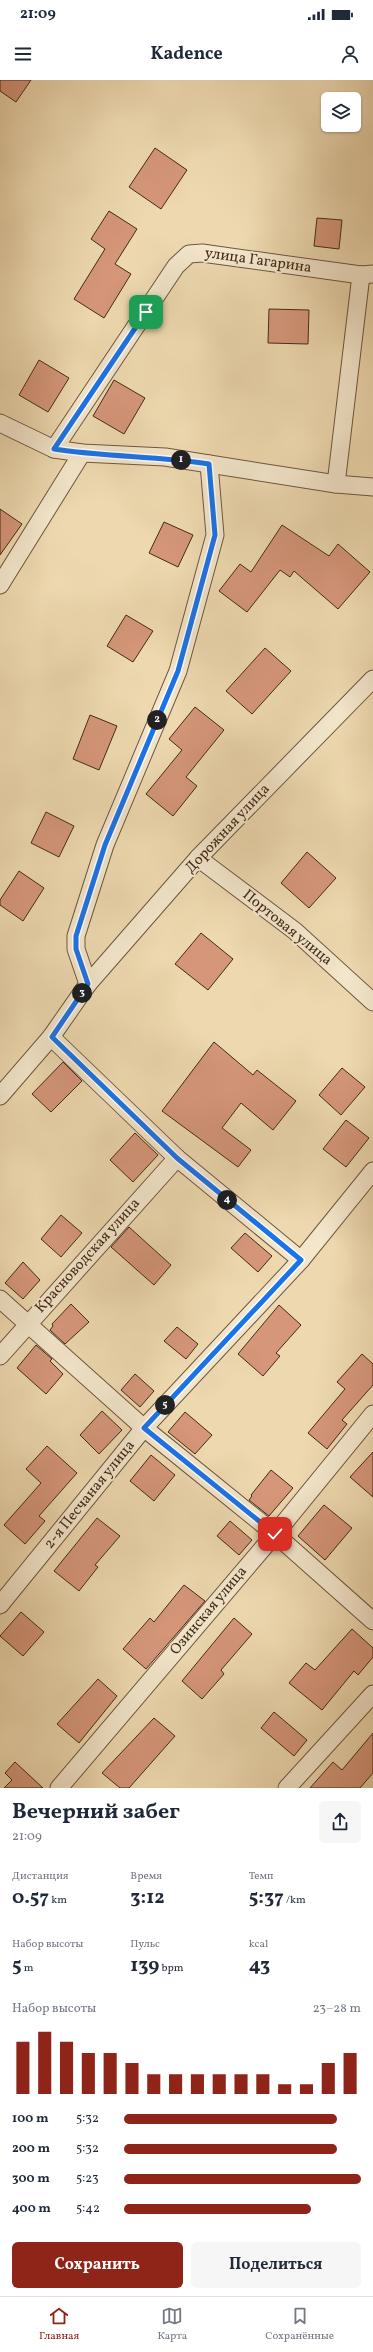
<!DOCTYPE html>
<html lang="ru">
<head>
<meta charset="utf-8">
<style>
	:root { --surface:#fff; --page:#f6f6f7; --text:#1f2937; --muted:#747a83; --line:#e0e1e3; --accent:#8f2418 }
	body { margin:0; font-family:Vollkorn,serif; background:var(--page); color:var(--text); height:100vh; display:flex; flex-direction:column; font-size:15px; white-space:nowrap }
	* { box-sizing:border-box; margin:0 }
	p { font-size:13px; color:var(--muted) }
	.icon { flex:none; width:22px; height:22px; fill:none; stroke:currentColor; stroke-width:2; stroke-linecap:round; stroke-linejoin:round }
	.map { position:relative; height:1708px; overflow:hidden }
	.sheet { display:flex; flex-direction:column; background:var(--surface); flex:1 }
	.sheet>* { flex:none }
	.tools { position:absolute; left:321px; top:12px; display:grid; gap:8px }
	.tools a { display:grid; place-items:center; width:40px; height:40px; border-radius:6px; background:var(--surface); box-shadow:0 1px 3px #0004; font-size:20px }
	.pin { position:absolute; display:grid; place-items:center; width:34px; height:34px; color:#fff; margin:-17px; border-radius:8px; box-shadow:0 2px 6px #0006 }
	.km { position:absolute; width:20px; height:20px; margin:-10px; border-radius:50%; background:#222; color:#fff; font-size:11px; line-height:20px; text-align:center }
	.round { display:grid; place-items:center; flex:none; width:42px; height:42px; border-radius:6px; background:var(--page) }
	.headline { display:flex; align-items:center; justify-content:space-between; height:68px; padding:0 12px }
	h1 { font-size:22px; font-weight:700; line-height:30px }
	.stats { display:grid; grid-template-columns:repeat(3,1fr); gap:6px; height:68px; padding:4px 12px }
	.stats div { display:grid; align-content:center }
	.stats b { font-size:20px; font-weight:700 }
	.stats small { font-size:11px; font-weight:400 }
	.stats p { font-size:11px }
	.chart { height:112px; padding:8px 12px }
	.chart p { display:flex; justify-content:space-between }
	.chart svg { width:100%; height:72px; margin-top:4px; stroke:var(--accent); stroke-width:6 }
	.action { display:flex; gap:8px; margin-top:auto; padding:8px 12px }
	.action a { flex:1; height:46px; border-radius:6px; background:var(--accent); color:#fff; font-size:16px; font-weight:700; line-height:46px; text-align:center }
	.action a+a { background:var(--page); color:var(--text) }
	ul { padding:0 12px; list-style:none; font-size:13px }
	li { display:grid; grid-template-columns:64px 48px 1fr; align-items:center; height:30px }
	li i { height:10px; border-radius:5px; background:var(--accent) }
	.status { display:flex; justify-content:space-between; align-items:center; height:28px; padding:0 20px; background:var(--surface); direction:ltr }
	.status svg { height:11px; fill:currentColor }
	header { display:flex; justify-content:space-between; align-items:center; height:52px; padding:0 12px; background:var(--surface); font-size:18px; font-weight:700 }
	.tabs { display:flex; justify-content:space-around; align-items:center; height:56px; border-top:1px solid var(--line); background:var(--surface); font-size:11px; color:var(--muted) }
	.tabs a { display:grid; justify-items:center; gap:2px }
	.tabs .current { color:var(--accent) }
	.map>svg:first-child { display:block }
	.building { fill:#d5967a; stroke:#432a19 }
	.lines { fill:none; stroke-linecap:round; stroke-linejoin:round }
	.minor-casing { stroke:#6e563e; stroke-width:19 }
	.minor { stroke:#f3e6cb; stroke-width:17 }
	.route-casing { stroke:#fff; stroke-width:8 }
	.route { stroke:#1a73e8; stroke-width:5 }
	.labels { text-anchor:middle; dominant-baseline:central; stroke-width:4; stroke-linejoin:round; paint-order:stroke }
	.street-label { font-size:15px; fill:#432a19; stroke:#f3e6cb }
</style>
</head>
<body>
<div class="status"><b>21:09</b><svg viewBox="0 0 49 12"><path d="M0 12V9h3v3zM5 12V6h3v6zM10 12V3h3v9zM15 12V0h3v12zM26 1h20v11H26zM47 4h2v5h-2z"/></svg></div>
<header><svg class="icon" aria-label="menu" viewBox="0 0 24 24"><path d="M4 6h16M4 12h16M4 18h16"/></svg>Kadence<svg class="icon" aria-label="person" viewBox="0 0 24 24"><circle cx="12" cy="8" r="4"/><path d="M4 21q1-7 8-7t8 7"/></svg></header>
<div class="map">
<svg width="373" height="1708" viewBox="0 0 373 1708">
	<rect width="100%" height="100%" fill="#edd8af"/>
	<filter id="stains"><feTurbulence type="fractalNoise" baseFrequency=".005" numOctaves="4"/><feColorMatrix values="0 0 0 0 .2 0 0 0 0 .09 0 0 0 0 .02 0 0 0 .5 -.17"/></filter>
	<radialGradient id="worn" r=".72"><stop offset=".6" stop-color="#630" stop-opacity="0"/><stop offset="1" stop-color="#630" stop-opacity=".3"/></radialGradient>
	<g class="building">
		<polygon points="0,0 31,0 16,22 0,11"/>
		<polygon points="155,68 187,90 161,129 129,107"/>
		<polygon points="109,131 137,149 115,184 131,194 104,238 74,219 105,169 91,159"/>
		<polygon points="317,138 342,140 339,169 314,166"/>
		<polygon points="269,229 309,230 308,264 268,263"/>
		<polygon points="39,280 69,298 48,332 19,315"/>
		<polygon points="114,300 145,318 124,354 93,336"/>
		<polygon points="0,429 22,444 0,475"/>
		<polygon points="164,442 193,455 178,487 149,473"/>
		<polygon points="282,445 329,476 338,464 370,492 338,529 294,491 290,497 280,490 247,532 219,511 240,484 251,492"/>
		<polygon points="126,535 153,551 133,582 107,566"/>
		<polygon points="265,568 291,591 252,634 226,611"/>
		<polygon points="195,627 224,650 186,697 197,706 173,736 146,714 182,670 169,659"/>
		<polygon points="90,635 117,646 99,690 73,679"/>
		<polygon points="46,732 74,746 59,777 31,763"/>
		<polygon points="307,772 336,798 309,828 281,803"/>
		<polygon points="19,791 44,808 23,841 0,825 0,820"/>
		<polygon points="201,853 233,879 208,910 175,884"/>
		<polygon points="214,962 253,995 257,990 296,1021 273,1050 241,1023 222,1048 251,1070 238,1087 162,1031"/>
		<polygon points="63,982 82,1001 51,1032 32,1014"/>
		<polygon points="342,988 365,1007 341,1035 319,1015"/>
		<polygon points="346,1040 369,1058 346,1087 323,1069"/>
		<polygon points="135,1053 158,1075 133,1102 110,1080"/>
		<polygon points="61,1135 82,1153 61,1177 41,1159"/>
		<polygon points="129,1147 171,1185 154,1205 111,1167"/>
		<polygon points="245,1153 272,1176 258,1192 231,1168"/>
		<polygon points="23,1182 40,1200 23,1219 5,1203"/>
		<polygon points="71,1224 89,1242 65,1264 50,1250 53,1246 52,1244"/>
		<polygon points="279,1225 301,1245 276,1273 280,1276 263,1296 238,1274"/>
		<polygon points="177,1247 198,1264 186,1279 164,1261"/>
		<polygon points="36,1265 52,1279 50,1281 63,1294 46,1314 17,1288"/>
		<polygon points="362,1274 373,1284 373,1305 342,1340 347,1344 327,1369 308,1353 345,1309 337,1302"/>
		<polygon points="135,1294 154,1311 140,1327 121,1310"/>
		<polygon points="102,1331 122,1350 99,1374 80,1355"/>
		<polygon points="185,1332 212,1355 195,1374 168,1352"/>
		<polygon points="47,1366 77,1393 39,1436 45,1441 25,1464 4,1445 41,1403 26,1389"/>
		<polygon points="373,1372 373,1417 350,1397"/>
		<polygon points="151,1375 175,1395 154,1421 130,1401"/>
		<polygon points="271,1390 293,1408 269,1436 249,1420 252,1416 251,1415"/>
		<polygon points="324,1425 352,1448 325,1480 298,1456"/>
		<polygon points="97,1438 120,1456 95,1485 98,1487 79,1511 54,1491"/>
		<polygon points="230,1441 252,1460 239,1475 217,1456"/>
		<polygon points="184,1505 205,1521 146,1589 123,1569 150,1538 154,1542"/>
		<polygon points="21,1532 44,1552 23,1576 0,1556"/>
		<polygon points="234,1538 252,1554 221,1590 224,1594 202,1619 182,1601"/>
		<polygon points="352,1549 373,1568 373,1577 358,1595 354,1591 322,1630 289,1603 306,1583 315,1590"/>
		<polygon points="98,1599 117,1616 79,1663 57,1644"/>
		<polygon points="274,1632 307,1660 294,1676 261,1648"/>
		<polygon points="154,1638 175,1656 129,1708 120,1708 102,1693"/>
		<polygon points="373,1653 373,1693 360,1708 310,1708 333,1682 342,1690"/>
		<polygon points="15,1682 43,1708 4,1708 12,1700 5,1693"/>
	</g>
	<g class="lines">
		<defs>
			<g id="minor">
				<polyline points="0,343 54,369 82,373 165,377 336,404 373,407"/>
				<polyline points="54,369 176,186 189,174 202,173 361,195 373,194"/>
				<polyline points="336,404 361,195"/>
				<polyline points="0,505 82,373"/>
				<polyline points="198,778 295,851 373,922"/>
				<polyline points="88,904 76,869 76,856 105,765 178,591 215,455 209,384"/>
				<polyline points="51,957 177,1078 301,1180"/>
				<polyline points="0,1016 51,957 88,904 198,778 373,599"/>
				<polyline points="0,1219 144,1348 275,1454 373,1541"/>
				<polyline points="0,1276 177,1078"/>
				<polyline points="0,1525 144,1348 301,1180 373,1091"/>
				<polyline points="59,1708 275,1454 373,1334"/>
				<polyline points="287,1708 373,1614"/>
			</g>
		</defs>
		<use href="#minor" class="minor-casing"/>
		<use href="#minor" class="minor"/>
	</g>
	<g class="lines">
		<defs>
			<path id="route" d="M146 232 54 369C105 377 158 376 209 384L215 455 178 591 105 765 76 856V869L88 904 52 957 177 1078 301 1180 144 1348 275 1454"/>
		</defs>
		<use href="#route" class="route-casing"/>
		<use href="#route" class="route"/>
	</g>
	<g class="labels">
		<g class="street-label">
			<text transform="translate(258 181) rotate(8)">улица Гагарина</text>
			<text transform="translate(228 749) rotate(-47)">Дорожная улица</text>
			<text transform="translate(287 848) rotate(39)">Портовая улица</text>
			<text transform="translate(88 1176) rotate(-48)">Красноводская улица</text>
			<text transform="translate(90 1415) rotate(-51)">2-я Песчаная улица</text>
			<text transform="translate(209 1531) rotate(-50)">Озинская улица</text>
		</g>
	</g>
	<rect width="100%" height="100%" filter="url(#stains)"/>
	<rect width="100%" height="100%" fill="url(#worn)"/>
</svg>
<div class="tools">
<a><svg class="icon" aria-label="layers" viewBox="0 0 24 24"><path d="M12 4l9 5-9 5-9-5zM3 14l9 5 9-5"/></svg></a>
</div>
<div class="pin" style="left:146px;top:232px;background:#1e9e55"><svg class="icon" aria-label="arrive" viewBox="0 0 24 24"><path d="M6 21V4h12l-3 4 3 4H6"/></svg></div>
<div class="pin" style="left:275px;top:1454px;background:#d93025"><svg class="icon" aria-label="check" viewBox="0 0 24 24"><path d="M5 12l5 5 9-10"/></svg></div>
<b class="km" style="left:181px;top:380px">1</b>
<b class="km" style="left:157px;top:640px">2</b>
<b class="km" style="left:82px;top:913px">3</b>
<b class="km" style="left:227px;top:1120px">4</b>
<b class="km" style="left:165px;top:1325px">5</b>
</div>
<section class="sheet">
<div class="headline"><div><h1>Вечерний забег</h1><p>21:09</p></div><a class="round"><svg class="icon" aria-label="share" viewBox="0 0 24 24"><path d="M12 15V3M7 8l5-5 5 5M5 13v7h14v-7"/></svg></a></div>
<div class="stats">
<div><p>Дистанция</p><b>0.57<small> km</small></b></div>
<div><p>Время</p><b>3:12</b></div>
<div><p>Темп</p><b>5:37<small> /km</small></b></div>
</div>
<div class="stats">
<div><p>Набор высоты</p><b>5<small> m</small></b></div>
<div><p>Пульс</p><b>139<small> bpm</small></b></div>
<div><p>kcal</p><b>43</b></div>
</div>
<div class="chart"><p><span>Набор высоты</span>23–28 m</p>
<svg viewBox="0 0 160 44" preserveAspectRatio="none"><path d="M5 44V12M15 44V6M25 44V12M35 44V19M45 44V19M55 44V25M65 44V32M75 44V32M85 44V32M95 44V32M105 44V32M115 44V32M125 44V38M135 44V38M145 44V25M155 44V19"/></svg>
</div>
<ul>
<li><b>100 m</b>5:32<i style="width:90%"></i></li>
<li><b>200 m</b>5:32<i style="width:90%"></i></li>
<li><b>300 m</b>5:23<i style="width:100%"></i></li>
<li><b>400 m</b>5:42<i style="width:79%"></i></li>
</ul>
<div class="action"><a>Сохранить</a><a>Поделиться</a></div>
</section>
<nav class="tabs">
<a class="current"><svg class="icon" aria-label="home" viewBox="0 0 24 24"><path d="M3 11l9-7 9 7M6 9v11h12V9"/></svg>Главная</a>
<a><svg class="icon" aria-label="map" viewBox="0 0 24 24"><path d="M3 6l6-2 6 2 6-2v14l-6 2-6-2-6 2zM9 4v14M15 6v14"/></svg>Карта</a>
<a><svg class="icon" aria-label="saved" viewBox="0 0 24 24"><path d="M7 4h10v16l-5-4-5 4z"/></svg>Сохранённые</a>
</nav>
</body>
</html>
